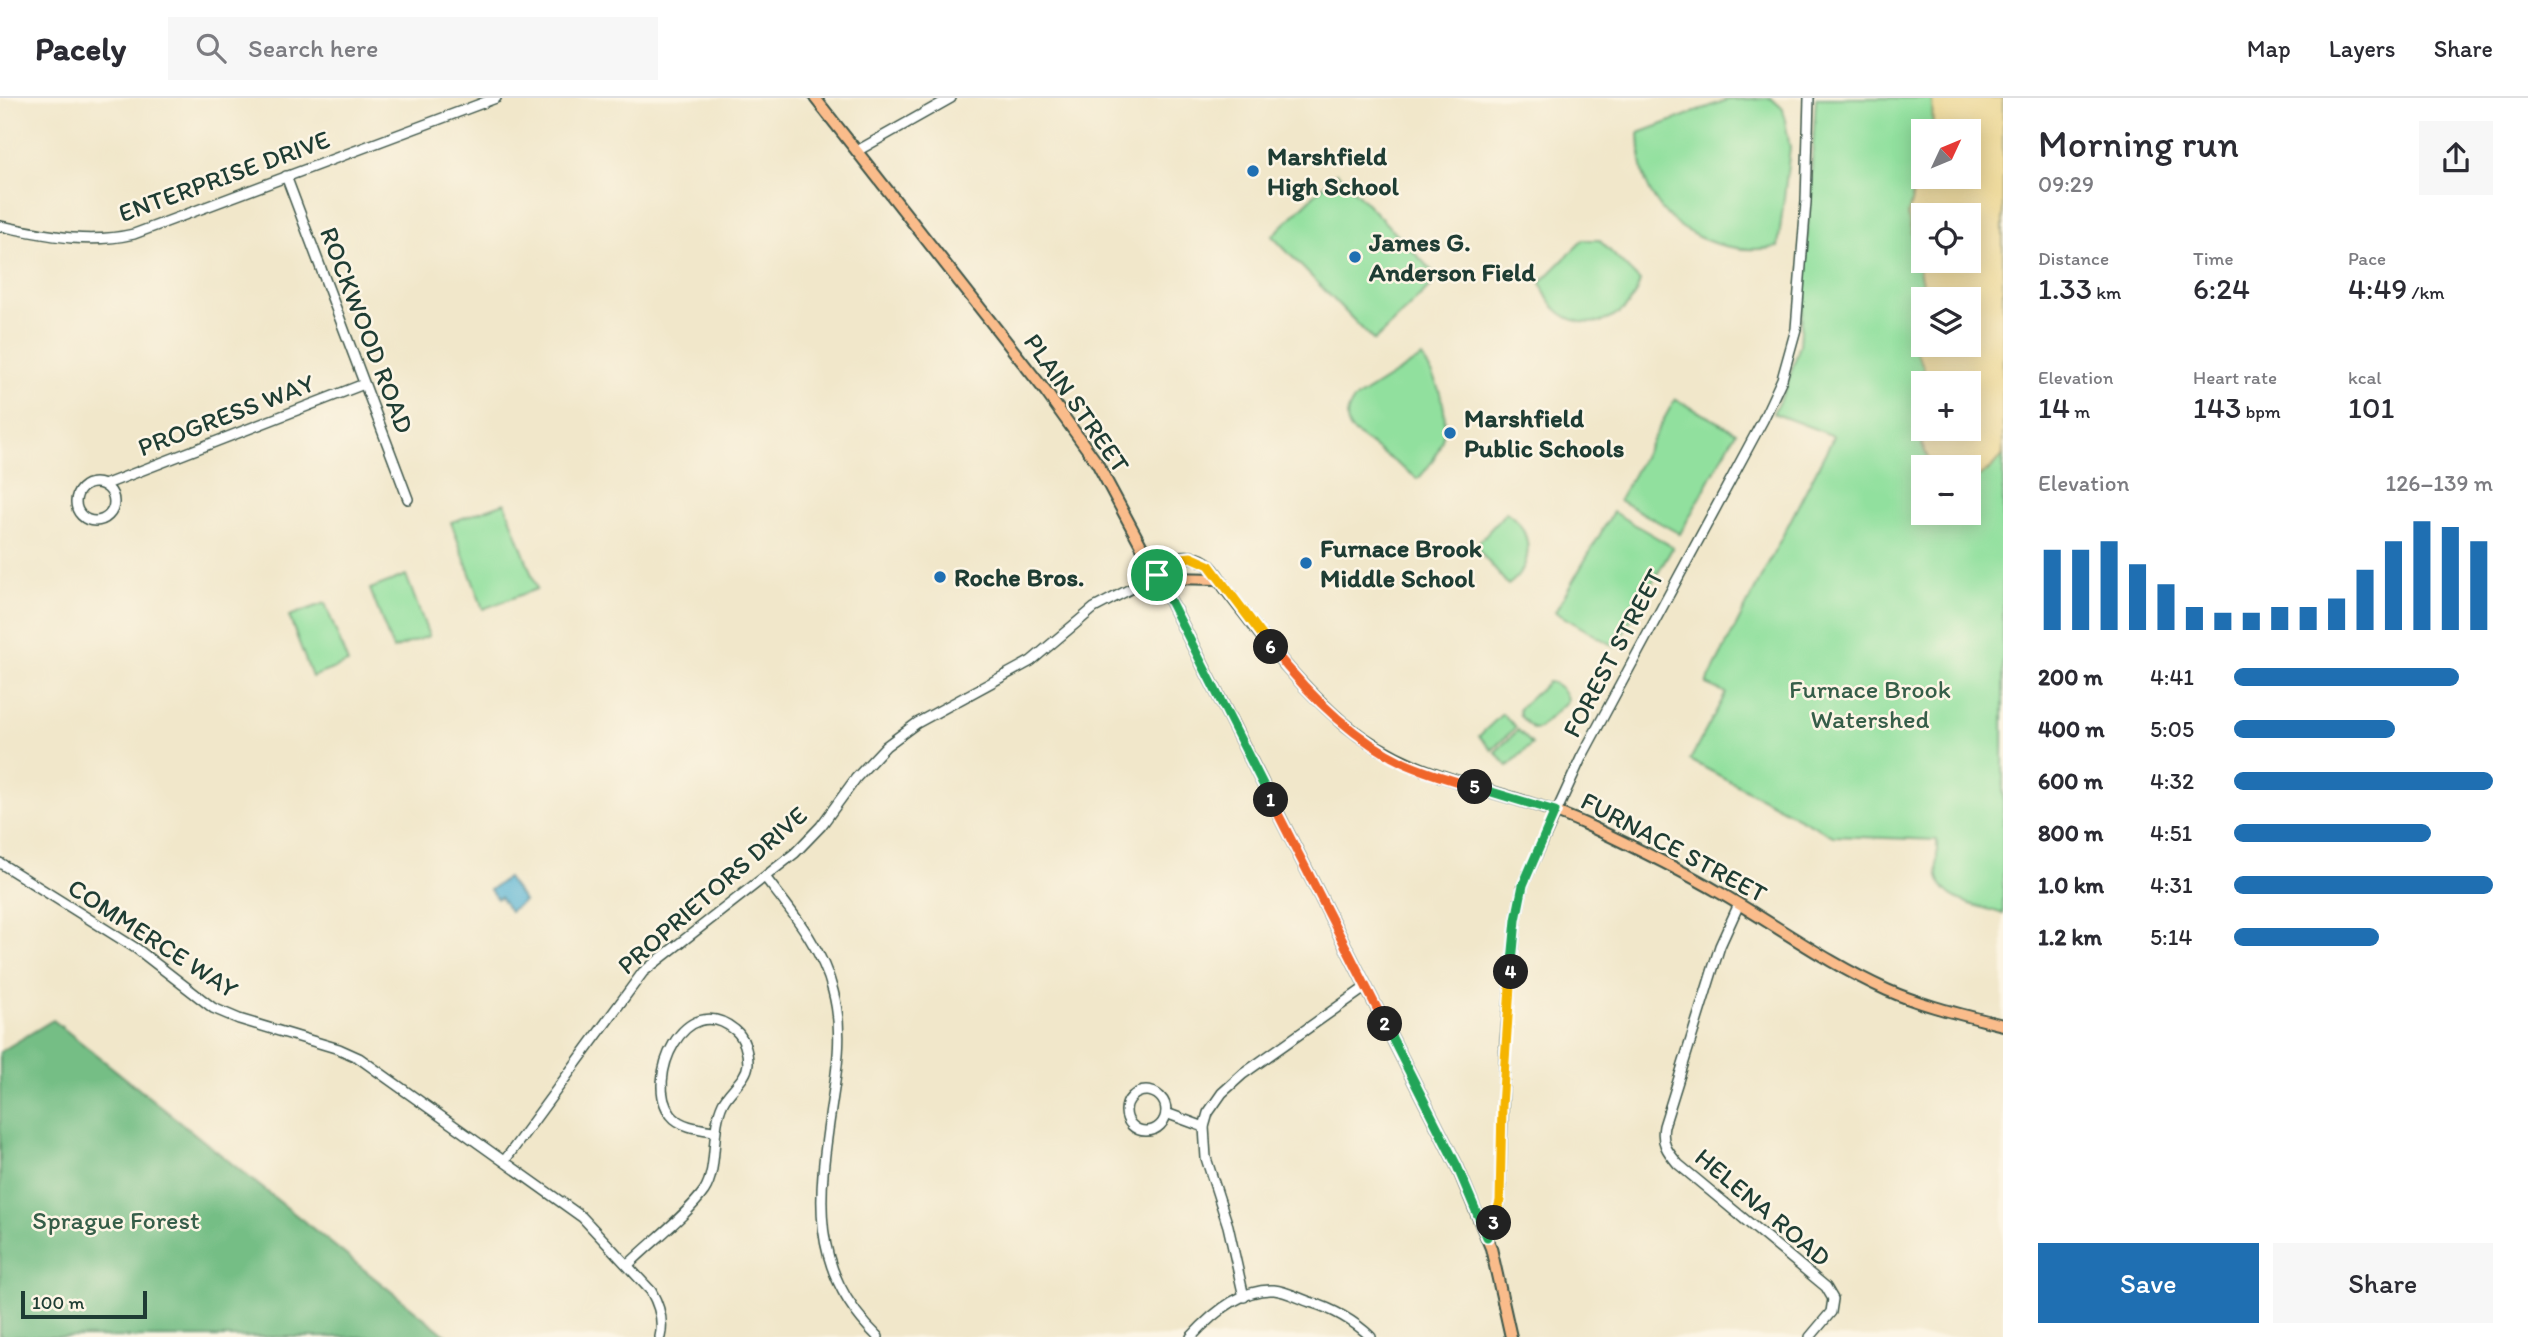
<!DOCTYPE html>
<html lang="en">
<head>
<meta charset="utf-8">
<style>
	:root { --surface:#fff; --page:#f7f7f7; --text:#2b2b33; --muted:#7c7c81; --line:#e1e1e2; --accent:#1f6fb2 }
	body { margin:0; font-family:Itim,sans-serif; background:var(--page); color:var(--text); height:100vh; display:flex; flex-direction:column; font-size:26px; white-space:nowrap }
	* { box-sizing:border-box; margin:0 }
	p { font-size:23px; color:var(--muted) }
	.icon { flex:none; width:38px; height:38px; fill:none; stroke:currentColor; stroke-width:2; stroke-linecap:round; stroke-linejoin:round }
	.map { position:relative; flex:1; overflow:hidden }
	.side { display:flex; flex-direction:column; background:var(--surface); width:525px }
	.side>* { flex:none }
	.needle { width:46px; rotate:46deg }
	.tools { position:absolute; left:1911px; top:21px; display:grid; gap:14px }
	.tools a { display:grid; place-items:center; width:70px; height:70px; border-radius:0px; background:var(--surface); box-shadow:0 4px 18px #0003; font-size:35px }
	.scale { position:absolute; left:21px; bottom:18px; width:126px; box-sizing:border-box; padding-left:7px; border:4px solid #1f3d34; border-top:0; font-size:19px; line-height:24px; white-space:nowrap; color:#1f3d34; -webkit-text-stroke:5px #fcf5e5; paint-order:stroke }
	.pin { position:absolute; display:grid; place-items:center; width:60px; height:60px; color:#fff; margin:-30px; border:4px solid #fff; border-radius:50%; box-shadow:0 2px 7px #0007 }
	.km { position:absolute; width:35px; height:35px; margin:-18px; border-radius:50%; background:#222; color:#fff; font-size:19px; line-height:35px; text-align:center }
	.round { display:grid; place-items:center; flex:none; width:74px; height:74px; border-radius:0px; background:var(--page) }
	.head { display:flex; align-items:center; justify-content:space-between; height:119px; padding:0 35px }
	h1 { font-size:38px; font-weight:600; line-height:52px }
	.metrics { display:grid; grid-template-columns:repeat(3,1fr); gap:10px; height:119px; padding:7px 35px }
	.metrics div { display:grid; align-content:center }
	.metrics b { font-size:30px; font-weight:600 }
	.metrics small { font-size:19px; font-weight:400 }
	.metrics p { font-size:19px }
	.chart { height:196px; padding:14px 35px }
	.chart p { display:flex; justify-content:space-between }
	.chart svg { width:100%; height:126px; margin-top:7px; stroke:var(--accent); stroke-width:6 }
	.button { display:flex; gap:14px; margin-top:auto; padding:14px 35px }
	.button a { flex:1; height:80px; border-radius:0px; background:var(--accent); color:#fff; font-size:28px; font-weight:600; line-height:80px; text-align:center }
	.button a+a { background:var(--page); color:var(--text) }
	ul { padding:0 35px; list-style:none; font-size:23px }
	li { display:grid; grid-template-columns:112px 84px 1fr; align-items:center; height:52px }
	li i { height:18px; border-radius:9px; background:var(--accent) }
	header { display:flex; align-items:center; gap:42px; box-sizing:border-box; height:98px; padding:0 35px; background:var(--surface); border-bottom:2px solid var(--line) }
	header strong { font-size:33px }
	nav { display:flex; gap:38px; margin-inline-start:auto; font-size:24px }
	.search { width:490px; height:63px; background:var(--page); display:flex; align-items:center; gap:18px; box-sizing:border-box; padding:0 24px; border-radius:0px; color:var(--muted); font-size:26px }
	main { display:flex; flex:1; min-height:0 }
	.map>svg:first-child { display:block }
	.green { fill:#91e09e; stroke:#588e69; stroke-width:2; fill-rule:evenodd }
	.forest { fill:#74be85; stroke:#4a7e5c; stroke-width:2 }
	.sand { fill:#eeda9e; stroke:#868c69; stroke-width:2; fill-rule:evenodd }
	.water { fill:#54b2d3; stroke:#3a7884; stroke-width:2 }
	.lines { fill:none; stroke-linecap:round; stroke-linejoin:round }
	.minor-casing { stroke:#3e564a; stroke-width:12 }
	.major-casing { stroke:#3e564a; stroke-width:14 }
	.minor { stroke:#fff; stroke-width:9 }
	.major { stroke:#fabc8b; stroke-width:10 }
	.split-1-casing { stroke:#fff; stroke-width:14 }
	.split-2-casing { stroke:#fff; stroke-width:14 }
	.split-3-casing { stroke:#fff; stroke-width:14 }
	.split-4-casing { stroke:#fff; stroke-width:14 }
	.split-5-casing { stroke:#fff; stroke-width:14 }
	.split-6-casing { stroke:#fff; stroke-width:14 }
	.split-7-casing { stroke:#fff; stroke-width:14 }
	.split-1 { stroke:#22a559; stroke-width:9 }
	.split-2 { stroke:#f0652b; stroke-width:9 }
	.split-3 { stroke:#22a559; stroke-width:9 }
	.split-4 { stroke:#f5b400; stroke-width:9 }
	.split-5 { stroke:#22a559; stroke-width:9 }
	.split-6 { stroke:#f0652b; stroke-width:9 }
	.split-7 { stroke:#f5b400; stroke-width:9 }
	.poi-dot { fill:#1f6fb2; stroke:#fcf5e5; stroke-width:2.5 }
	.labels { text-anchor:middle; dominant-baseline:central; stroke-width:5; stroke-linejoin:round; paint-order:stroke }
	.poi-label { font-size:26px; font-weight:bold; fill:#1f3d34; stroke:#fcf5e5; text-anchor:start }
	.street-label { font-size:26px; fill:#1f3d34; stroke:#fcf5e5 }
	.park-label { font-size:26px; fill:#365e49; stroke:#fcf5e5 }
</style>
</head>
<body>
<header>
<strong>Pacely</strong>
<div class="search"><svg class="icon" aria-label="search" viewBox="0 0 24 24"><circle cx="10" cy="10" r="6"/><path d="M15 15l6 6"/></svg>Search here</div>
<nav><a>Map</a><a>Layers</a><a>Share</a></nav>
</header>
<main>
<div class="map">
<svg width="2003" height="1239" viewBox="0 0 2003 1239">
	<rect width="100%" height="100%" fill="#fcf5e5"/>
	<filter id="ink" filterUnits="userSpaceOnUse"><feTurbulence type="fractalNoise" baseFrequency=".0143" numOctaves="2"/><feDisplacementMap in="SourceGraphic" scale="14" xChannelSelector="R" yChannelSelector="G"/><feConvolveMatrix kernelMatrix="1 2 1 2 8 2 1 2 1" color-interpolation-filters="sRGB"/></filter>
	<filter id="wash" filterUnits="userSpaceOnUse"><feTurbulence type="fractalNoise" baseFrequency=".00686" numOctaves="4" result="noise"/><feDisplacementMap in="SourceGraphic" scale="28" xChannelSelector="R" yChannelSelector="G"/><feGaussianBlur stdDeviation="1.57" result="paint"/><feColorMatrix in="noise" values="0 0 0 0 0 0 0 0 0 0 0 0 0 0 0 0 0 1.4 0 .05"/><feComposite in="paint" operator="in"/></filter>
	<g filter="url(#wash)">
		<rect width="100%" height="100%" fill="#f1e7ca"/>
		<g class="green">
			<path d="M1771 0 1783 11 1790 50 1778 149C1725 158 1667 137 1646 84 1640 68 1640 51 1639 35L1727 2Z"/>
			<path d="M1816 0H2003V816C1984 808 1947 806 1939 782 1935 771 1938 754 1937 742L1833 738 1690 662 1726 595 1706 586 1834 338 1773 315 1785 292 1800 247ZM1923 33H1969V79H1923ZM1923 117H1969V163H1923ZM1923 201H1969V247H1923ZM1923 285H1969V331H1923ZM1923 369H1969V415H1923Z"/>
			<polygon points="1337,75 1439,180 1374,243 1272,138"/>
			<path d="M1583 142H1599L1640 183C1626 238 1555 239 1541 184Z"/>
			<path d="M1422 259C1450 302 1456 341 1418 381L1351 332C1344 321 1347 312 1354 302Z"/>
			<polygon points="1675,301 1736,334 1680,436 1619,402"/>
			<polygon points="505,405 537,491 483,511 451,424"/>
			<path d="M1506 414C1534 432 1535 468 1508 487L1479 453 1478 445Z"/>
			<polygon points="1613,414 1673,449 1615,549 1555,514"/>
			<polygon points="406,477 429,538 393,551 370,491"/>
			<polygon points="325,505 348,565 312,579 289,518"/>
			<path d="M1548 584C1556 584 1567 594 1567 603L1539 630 1533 631 1520 618 1519 611Z"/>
			<polygon points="1502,616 1516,629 1492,652 1479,638"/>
			<polygon points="1518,632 1532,646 1508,668 1495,654"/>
		</g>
		<polygon class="forest" points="53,922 448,1239 0,1239 0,954"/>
		<path class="sand" d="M1932 0H2003V356C1995 369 1982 378 1969 384V369H1932L1922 347 1923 330 1969 331V285H1923V326L1920 302 1924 270 1916 253 1914 232 1922 186 1908 117 1914 92 1923 75V79H1969V33H1933ZM1923 117H1969V163H1923ZM1923 201H1969V247H1923Z"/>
		<polygon class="water" points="507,780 524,803 510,813 500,799 497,801 490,792"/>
	</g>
	<g filter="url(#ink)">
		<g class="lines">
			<defs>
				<g id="minor">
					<polyline points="857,53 951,0"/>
					<polyline points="286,78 408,401"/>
					<path d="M0 128C46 137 87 147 134 136L496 0"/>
					<circle cx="95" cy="404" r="19"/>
					<polyline points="104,387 364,286"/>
					<path d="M0 765 137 851 213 910 239 921 339 951 359 960 582 1119 651 1193C659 1207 664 1222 660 1239"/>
					<path d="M765 779C791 813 822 849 833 893 843 930 838 966 832 1004 819 1094 806 1169 878 1239"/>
					<path d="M1739 806 1720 848 1664 1028C1661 1045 1667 1053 1678 1066L1826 1189 1833 1201 1831 1214 1810 1239"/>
					<circle cx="1146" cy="1013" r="20"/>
					<polyline points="1166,1015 1204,1029"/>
					<polyline points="505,1062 643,874 795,755 821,728 856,680 886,648 917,625 1031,563 1094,510 1157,477"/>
					<polyline points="1487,1139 1497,1119 1500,1103 1505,945 1516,822 1523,787 1581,660 1763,322 1782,281 1796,231 1806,104 1809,0"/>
					<path d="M628 1167C649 1146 688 1116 704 1093 719 1070 710 1032 723 1005 729 992 747 981 748 966 748 954 744 939 735 932 685 890 643 982 671 1017 680 1029 700 1031 714 1033"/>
					<polyline points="1244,1199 1228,1128 1206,1060 1204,1029 1208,1015 1222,995 1243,976 1366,889"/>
					<path d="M1191 1239C1211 1217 1242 1190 1274 1192 1286 1193 1298 1200 1310 1204 1333 1211 1353 1222 1371 1239"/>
				</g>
				<g id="major">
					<polyline points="815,0 1046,294 1097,365 1157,477 1457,1068 1491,1150 1511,1239"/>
					<path d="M1157 477C1166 459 1188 453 1206 465 1215 471 1219 481 1225 490 1235 504 1247 518 1257 532 1283 566 1311 597 1343 625 1418 687 1501 688 1585 726 1632 748 1678 770 1722 796 1777 828 1829 866 1887 892 1923 908 1964 917 2003 927"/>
					<polyline points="1157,477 1169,480 1219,481"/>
				</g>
			</defs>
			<use href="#minor" class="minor-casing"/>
			<use href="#major" class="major-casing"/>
			<use href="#minor" class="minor"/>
			<use href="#major" class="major"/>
		</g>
	</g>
	<g class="lines" filter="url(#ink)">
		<defs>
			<polyline id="split-1" points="1157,477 1271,702"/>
			<polyline id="split-2" points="1271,702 1385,926"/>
			<polyline id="split-3" points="1385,926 1457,1068 1487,1139 1494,1125"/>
			<polyline id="split-4" points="1494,1125 1500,1103 1502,1008 1511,874"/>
			<polyline id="split-5" points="1475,689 1555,713 1523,787 1516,822 1511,874"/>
			<path id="split-6" d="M1271 549C1307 595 1351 640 1404 665 1426 675 1451 682 1475 689"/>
			<polyline id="split-7" points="1157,477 1161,467 1173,461 1191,459 1209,467 1271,549"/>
		</defs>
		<use href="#split-1" class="split-1-casing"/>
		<use href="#split-2" class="split-2-casing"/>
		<use href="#split-3" class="split-3-casing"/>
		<use href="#split-4" class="split-4-casing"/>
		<use href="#split-5" class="split-5-casing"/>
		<use href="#split-6" class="split-6-casing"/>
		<use href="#split-7" class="split-7-casing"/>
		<use href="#split-1" class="split-1"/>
		<use href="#split-2" class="split-2"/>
		<use href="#split-3" class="split-3"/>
		<use href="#split-4" class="split-4"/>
		<use href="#split-5" class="split-5"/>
		<use href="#split-6" class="split-6"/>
		<use href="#split-7" class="split-7"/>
	</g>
	<g class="poi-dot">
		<circle cx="1253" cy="73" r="7"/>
		<circle cx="1355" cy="159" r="7"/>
		<circle cx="1450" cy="335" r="7"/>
		<circle cx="1306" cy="465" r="7"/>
		<circle cx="940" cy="479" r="7"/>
	</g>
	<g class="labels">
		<g class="poi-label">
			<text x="1267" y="58">Marshfield<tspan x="1267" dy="30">High School</tspan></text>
			<text x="1369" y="144">James G.<tspan x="1369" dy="30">Anderson Field</tspan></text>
			<text x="1464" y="320">Marshfield<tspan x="1464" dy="30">Public Schools</tspan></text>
			<text x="1320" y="450">Furnace Brook<tspan x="1320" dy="30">Middle School</tspan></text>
			<text x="954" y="479">Roche Bros.</text>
		</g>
		<g class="street-label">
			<text transform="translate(224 78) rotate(-20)">ENTERPRISE DRIVE</text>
			<text transform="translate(367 232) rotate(69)">ROCKWOOD ROAD</text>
			<text transform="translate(1077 305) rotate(55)">PLAIN STREET</text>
			<text transform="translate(226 317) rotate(-21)">PROGRESS WAY</text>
			<text transform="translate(1613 555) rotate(-62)">FOREST STREET</text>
			<text transform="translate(1674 749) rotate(28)">FURNACE STREET</text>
			<text transform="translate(712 792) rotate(-41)">PROPRIETORS DRIVE</text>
			<text transform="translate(153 840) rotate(33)">COMMERCE WAY</text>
			<text transform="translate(1763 1109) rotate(40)">HELENA ROAD</text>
		</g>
		<g class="park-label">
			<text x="1870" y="591">Furnace Brook<tspan x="1870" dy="30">Watershed</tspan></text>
			<text x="116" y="1122">Sprague Forest</text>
		</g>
	</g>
</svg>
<div class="tools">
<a><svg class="needle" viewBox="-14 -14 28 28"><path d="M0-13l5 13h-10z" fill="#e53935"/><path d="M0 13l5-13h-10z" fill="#7c7c81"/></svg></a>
<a><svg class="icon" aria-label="locate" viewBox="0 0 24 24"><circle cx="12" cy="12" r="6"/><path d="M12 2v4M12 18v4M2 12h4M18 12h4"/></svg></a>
<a><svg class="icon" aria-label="layers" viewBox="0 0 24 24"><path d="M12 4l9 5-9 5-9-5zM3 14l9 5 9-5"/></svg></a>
<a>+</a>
<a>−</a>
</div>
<div class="scale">100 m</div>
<div class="pin" style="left:1157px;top:477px;background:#1e9e55"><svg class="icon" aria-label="arrive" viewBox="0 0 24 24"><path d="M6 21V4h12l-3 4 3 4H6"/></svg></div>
<b class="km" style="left:1271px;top:702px">1</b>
<b class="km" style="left:1385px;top:926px">2</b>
<b class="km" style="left:1494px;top:1125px">3</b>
<b class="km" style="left:1511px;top:874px">4</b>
<b class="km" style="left:1475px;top:689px">5</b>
<b class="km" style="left:1271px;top:549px">6</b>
</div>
<section class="side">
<div class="head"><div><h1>Morning run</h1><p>09:29</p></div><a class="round"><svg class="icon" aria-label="share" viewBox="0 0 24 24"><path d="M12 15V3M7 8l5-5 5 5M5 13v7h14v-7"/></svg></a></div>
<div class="metrics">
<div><p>Distance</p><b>1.33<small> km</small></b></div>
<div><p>Time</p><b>6:24</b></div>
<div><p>Pace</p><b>4:49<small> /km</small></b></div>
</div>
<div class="metrics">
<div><p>Elevation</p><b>14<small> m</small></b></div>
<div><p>Heart rate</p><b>143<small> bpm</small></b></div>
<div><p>kcal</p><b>101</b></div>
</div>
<div class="chart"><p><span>Elevation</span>126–139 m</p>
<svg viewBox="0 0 160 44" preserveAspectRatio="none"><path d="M5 44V16M15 44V16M25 44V13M35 44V21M45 44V28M55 44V36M65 44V38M75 44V38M85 44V36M95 44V36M105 44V33M115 44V23M125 44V13M135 44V6M145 44V8M155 44V13"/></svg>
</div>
<ul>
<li><b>200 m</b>4:41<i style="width:87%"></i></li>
<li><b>400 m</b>5:05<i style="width:62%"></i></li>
<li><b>600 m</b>4:32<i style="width:100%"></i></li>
<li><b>800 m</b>4:51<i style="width:76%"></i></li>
<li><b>1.0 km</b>4:31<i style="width:100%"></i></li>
<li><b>1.2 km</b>5:14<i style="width:56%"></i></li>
</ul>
<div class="button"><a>Save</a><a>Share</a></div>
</section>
</main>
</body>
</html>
